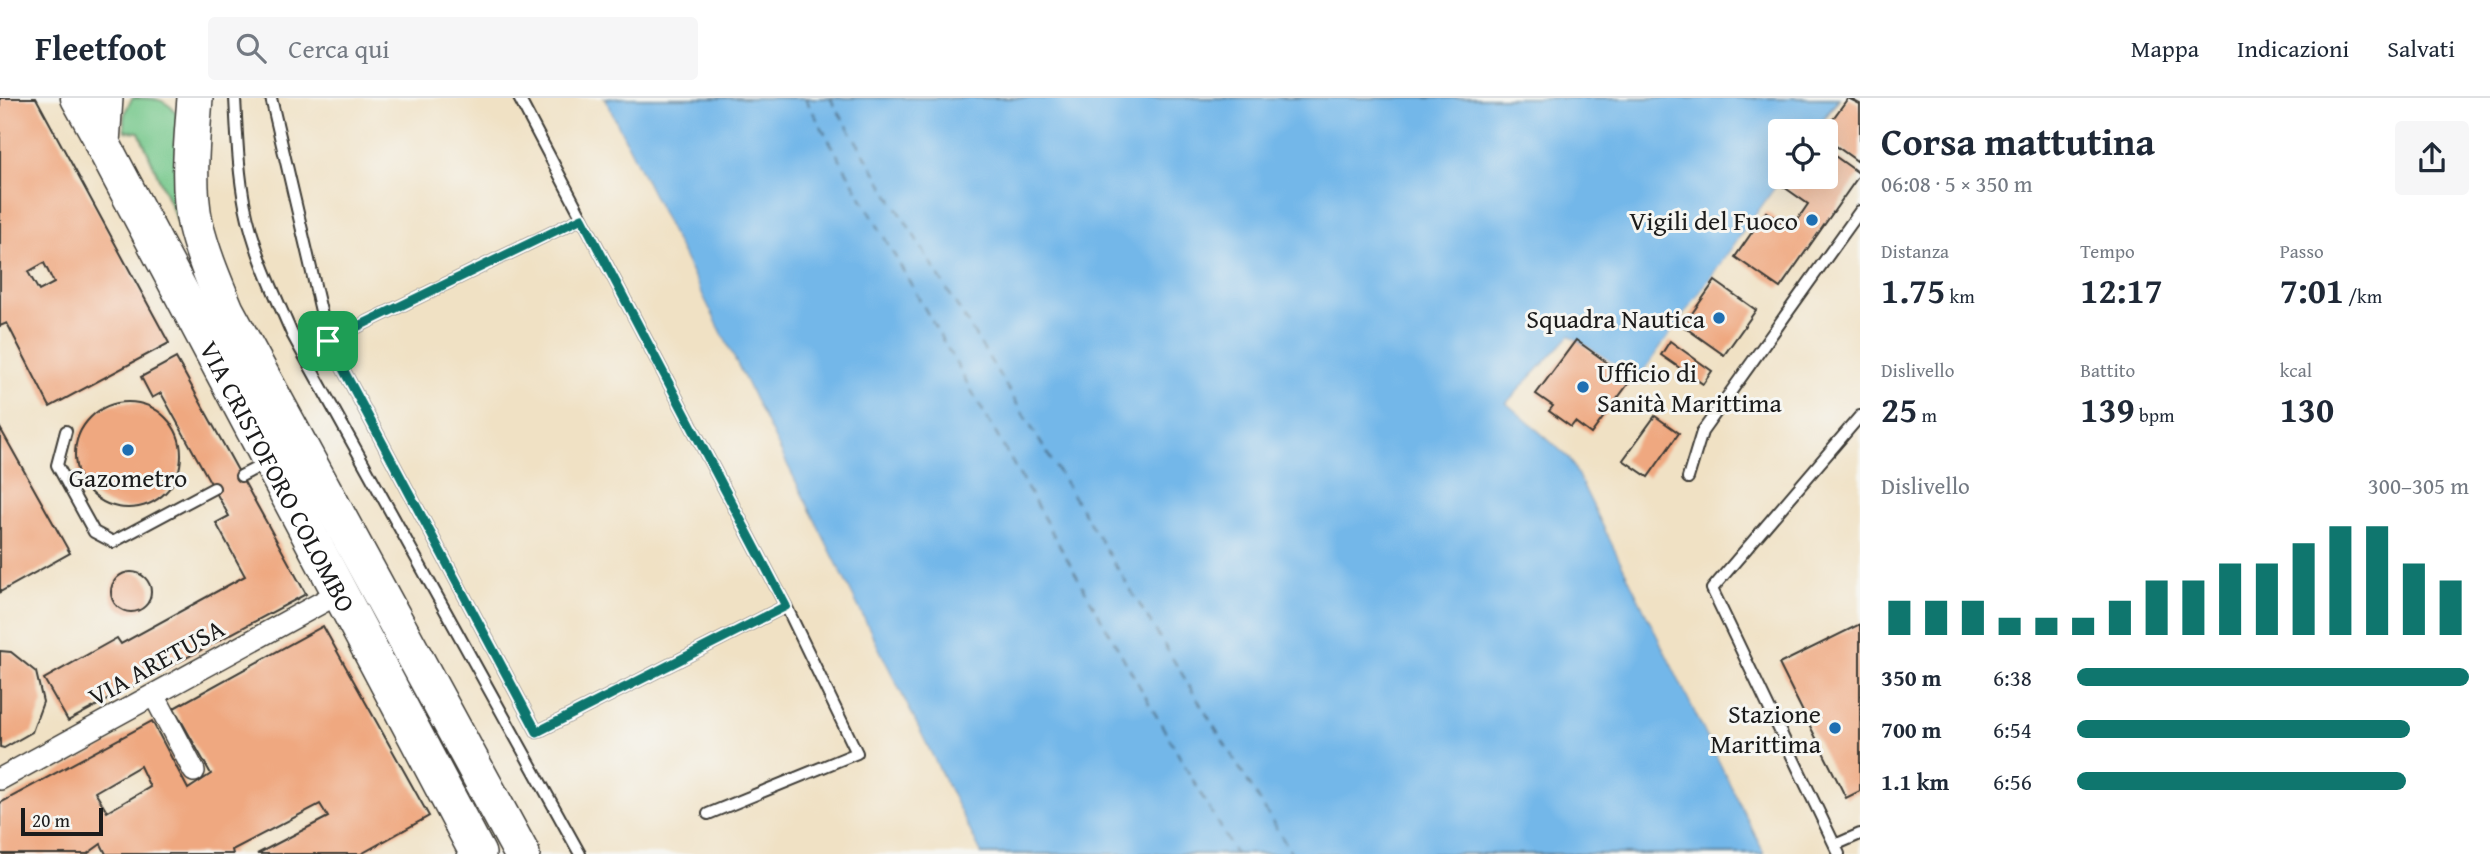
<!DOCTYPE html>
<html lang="it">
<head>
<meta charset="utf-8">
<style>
	:root { --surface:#fff; --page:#f6f6f7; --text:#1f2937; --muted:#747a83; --line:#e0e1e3; --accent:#0f766e }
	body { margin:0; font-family:"Gentium Book Plus",serif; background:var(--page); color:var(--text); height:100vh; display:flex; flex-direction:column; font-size:26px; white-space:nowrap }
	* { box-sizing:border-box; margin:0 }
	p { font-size:23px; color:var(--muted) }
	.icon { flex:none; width:38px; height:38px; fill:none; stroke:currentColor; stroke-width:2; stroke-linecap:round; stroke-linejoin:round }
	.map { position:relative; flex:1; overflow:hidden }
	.drawer { display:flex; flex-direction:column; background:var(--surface); width:630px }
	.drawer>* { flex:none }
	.fabs { position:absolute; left:1768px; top:21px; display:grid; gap:14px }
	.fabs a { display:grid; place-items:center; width:70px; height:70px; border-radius:7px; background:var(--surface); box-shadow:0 7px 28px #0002; font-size:35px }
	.scale { position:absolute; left:21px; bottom:18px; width:82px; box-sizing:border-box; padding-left:7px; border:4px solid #1c1c1c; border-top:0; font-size:19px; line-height:24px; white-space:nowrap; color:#1c1c1c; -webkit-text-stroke:5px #f6f6f2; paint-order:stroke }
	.pin { position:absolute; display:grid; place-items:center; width:60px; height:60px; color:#fff; margin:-30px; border-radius:14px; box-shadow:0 4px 10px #0006 }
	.round { display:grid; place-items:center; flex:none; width:74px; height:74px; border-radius:7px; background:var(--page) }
	.overview { display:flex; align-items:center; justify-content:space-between; height:119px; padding:0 21px }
	h1 { font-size:38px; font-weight:600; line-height:52px }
	.metrics { display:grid; grid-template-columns:repeat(3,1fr); gap:10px; height:119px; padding:7px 21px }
	.metrics div { display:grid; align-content:center }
	.metrics b { font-size:35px; font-weight:600 }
	.metrics small { font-size:19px; font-weight:400 }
	.metrics p { font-size:19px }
	.chart { height:196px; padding:14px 21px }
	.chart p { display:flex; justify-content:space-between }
	.chart svg { width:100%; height:126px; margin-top:7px; stroke:var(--accent); stroke-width:6 }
	ul { padding:0 21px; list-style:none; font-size:23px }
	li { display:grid; grid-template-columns:112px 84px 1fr; align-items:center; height:52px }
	li i { height:18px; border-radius:9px; background:var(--accent) }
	header { display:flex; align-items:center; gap:42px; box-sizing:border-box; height:98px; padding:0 35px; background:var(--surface); border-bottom:2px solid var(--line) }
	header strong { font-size:33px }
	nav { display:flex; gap:38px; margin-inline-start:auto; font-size:24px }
	.search { width:490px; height:63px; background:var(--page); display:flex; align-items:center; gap:18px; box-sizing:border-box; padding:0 24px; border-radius:7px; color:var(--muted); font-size:26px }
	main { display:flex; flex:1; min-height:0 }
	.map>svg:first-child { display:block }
	.green { fill:#74c78a; stroke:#487253; stroke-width:2 }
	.water { fill:#73b7e9; stroke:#486a82; stroke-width:2 }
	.pier { fill:#f0e1c4 }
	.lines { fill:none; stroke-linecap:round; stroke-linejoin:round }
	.ferry { stroke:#3f5a6e; stroke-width:2; stroke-dasharray:9 7; stroke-linecap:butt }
	.building { fill:#efa880; fill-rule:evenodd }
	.service-casing { stroke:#3c3a35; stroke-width:14 }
	.minor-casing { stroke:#3c3a35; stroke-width:24 }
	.secondary-casing { stroke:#3c3a35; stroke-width:35 }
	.primary-casing { stroke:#3c3a35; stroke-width:38 }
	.service { stroke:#fff; stroke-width:10 }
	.minor { stroke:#fff; stroke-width:21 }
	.secondary { stroke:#fff; stroke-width:32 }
	.primary { stroke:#fff; stroke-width:35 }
	.route-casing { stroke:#fff; stroke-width:14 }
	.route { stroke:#0f766e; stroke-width:9 }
	.poi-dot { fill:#1f6fb2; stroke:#f6f6f2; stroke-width:2.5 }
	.labels { text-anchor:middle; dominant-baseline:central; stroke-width:6; stroke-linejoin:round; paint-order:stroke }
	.poi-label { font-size:26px; fill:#1c1c1c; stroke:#f6f6f2; text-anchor:end }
	.street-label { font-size:26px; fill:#1c1c1c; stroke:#f6f6f2 }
</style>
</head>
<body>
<header>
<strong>Fleetfoot</strong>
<div class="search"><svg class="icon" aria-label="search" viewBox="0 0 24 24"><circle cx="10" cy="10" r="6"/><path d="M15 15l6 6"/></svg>Cerca qui</div>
<nav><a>Mappa</a><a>Indicazioni</a><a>Salvati</a></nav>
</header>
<main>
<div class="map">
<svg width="1860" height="756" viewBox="0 0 1860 756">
	<rect width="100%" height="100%" fill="#f6f6f2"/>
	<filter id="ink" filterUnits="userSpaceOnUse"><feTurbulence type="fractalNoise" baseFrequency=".0143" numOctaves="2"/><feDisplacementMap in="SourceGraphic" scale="14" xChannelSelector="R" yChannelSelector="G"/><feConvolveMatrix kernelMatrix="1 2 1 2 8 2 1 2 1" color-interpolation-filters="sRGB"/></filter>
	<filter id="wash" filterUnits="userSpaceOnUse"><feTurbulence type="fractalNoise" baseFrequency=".00686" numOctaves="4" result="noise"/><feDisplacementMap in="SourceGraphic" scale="28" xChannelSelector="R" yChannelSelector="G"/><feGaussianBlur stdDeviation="1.57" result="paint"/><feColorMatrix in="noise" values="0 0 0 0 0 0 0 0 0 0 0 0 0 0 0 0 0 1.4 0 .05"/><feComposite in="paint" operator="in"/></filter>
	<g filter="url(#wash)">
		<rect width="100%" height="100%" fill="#f0e1c4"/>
		<path class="green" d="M133 0C157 0 167 0 181 21L183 136 139 34 125 33C122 20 125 11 133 0Z"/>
		<polygon class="water" points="604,0 1839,0 1815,33 1780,33 1780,79 1783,79 1638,282 1570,238 1507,305 1570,360 1765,756 981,756"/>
		<g class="pier">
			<polygon points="600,0 604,0 981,756 977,756"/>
			<polygon points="1783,79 1786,79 1640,284 1636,285 1571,242 1512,305 1573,358 1769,756 1765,756 1570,360 1507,305 1570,238 1638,281"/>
		</g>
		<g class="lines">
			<g class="ferry">
				<polyline points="805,0 1235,756"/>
				<polyline points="830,0 1292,756"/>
			</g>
		</g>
		<g id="blocks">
			<g class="building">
				<path d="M0 0H36L169 245 50 309 7 225 0 228ZM44 165 54 185 39 193 28 174Z"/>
				<polygon points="1848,0 1860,6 1860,59 1857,63 1825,40 1824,33"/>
				<polygon points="1825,51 1860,76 1780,190 1735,159 1766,114 1791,131 1808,106 1784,89 1791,79 1825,79"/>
				<polygon points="1715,183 1756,212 1724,257 1683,228"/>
				<polygon points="1576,242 1631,282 1591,336 1575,324 1571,329 1549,313 1553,308 1536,296"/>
				<polygon points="1670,243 1712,273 1703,286 1661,257"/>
				<polygon points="176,260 306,496 68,623 44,581 117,540 121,546 245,478 216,425 229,418 161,295 152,300 141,279"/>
				<circle cx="128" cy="357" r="53"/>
				<polygon points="1655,318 1679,335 1648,379 1623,362"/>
				<polygon points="0,330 70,455 0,494"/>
				<circle cx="131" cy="494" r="20"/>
				<polygon points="1860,526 1860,693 1846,700 1779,566"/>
				<path d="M323 528 429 718 361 756H257L328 719 320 706 232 752 233 756H106L101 746 87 756H0V705L152 623 188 691 211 676 174 610ZM140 668 150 689 107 714 95 694Z"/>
				<polygon points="0,553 11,554 36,574 43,604 32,634 4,650 0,649"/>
			</g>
		</g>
	</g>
	<g filter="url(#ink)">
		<use href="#blocks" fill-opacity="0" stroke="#3c3a35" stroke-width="2"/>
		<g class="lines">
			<defs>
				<g id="service">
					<path d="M235 0C237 36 238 73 245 108 254 153 274 194 292 236L580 756"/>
					<polyline points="271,0 328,243 537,634 786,508"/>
					<polyline points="519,0 786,508 857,655 708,716"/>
					<polyline points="328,243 582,120"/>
					<polyline points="66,333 57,367 94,434 113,444 214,390"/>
					<polyline points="241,378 266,365"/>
					<polyline points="1688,380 1702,334 1860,113"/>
					<polyline points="1835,747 1860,736"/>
					<polyline points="1839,756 1712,491 1860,318"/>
				</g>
				<g id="minor">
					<polyline points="154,597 194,673"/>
					<polyline points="0,681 339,495"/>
				</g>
				<polyline id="secondary" points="77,0 102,45"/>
				<g id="primary">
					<path id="s1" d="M105 0 102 45 478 756"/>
					<path d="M195 0C192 40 187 86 195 125 202 155 214 183 226 212L522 756"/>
				</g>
			</defs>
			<use href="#service" class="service-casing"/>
			<use href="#minor" class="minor-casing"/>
			<use href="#secondary" class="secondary-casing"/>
			<use href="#primary" class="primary-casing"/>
			<use href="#service" class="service"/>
			<use href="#minor" class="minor"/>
			<use href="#secondary" class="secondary"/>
			<use href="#primary" class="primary"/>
		</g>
	</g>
	<g class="lines" filter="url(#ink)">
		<defs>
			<polygon id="route" points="582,120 786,508 537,634 328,243"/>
		</defs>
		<use href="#route" class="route-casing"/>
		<use href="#route" class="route"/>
	</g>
	<g class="poi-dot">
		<circle cx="1812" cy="122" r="7"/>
		<circle cx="1719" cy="220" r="7"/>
		<circle cx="1583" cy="289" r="7"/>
		<circle cx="128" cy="352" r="7"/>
		<circle cx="1835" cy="630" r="7"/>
	</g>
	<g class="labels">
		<g class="poi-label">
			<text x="1798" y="122">Vigili del Fuoco</text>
			<text x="1705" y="220">Squadra Nautica</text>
			<text x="1597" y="274" text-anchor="start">Ufficio di<tspan x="1597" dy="30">Sanità Marittima</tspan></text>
			<text x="128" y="379" text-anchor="middle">Gazometro</text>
			<text x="1821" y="615">Stazione<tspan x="1821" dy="30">Marittima</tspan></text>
		</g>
		<g class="street-label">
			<text stroke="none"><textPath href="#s1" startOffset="422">VIA CRISTOFORO COLOMBO</textPath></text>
			<text transform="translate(156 564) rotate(-29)">VIA ARETUSA</text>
		</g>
	</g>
</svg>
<div class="fabs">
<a><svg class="icon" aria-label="locate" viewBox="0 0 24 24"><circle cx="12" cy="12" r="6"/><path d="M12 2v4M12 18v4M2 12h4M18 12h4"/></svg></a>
</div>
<div class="scale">20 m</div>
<div class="pin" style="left:328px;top:243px;background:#1e9e55"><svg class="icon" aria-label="arrive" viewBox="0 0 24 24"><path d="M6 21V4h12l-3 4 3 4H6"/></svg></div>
</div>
<section class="drawer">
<div class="overview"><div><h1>Corsa mattutina</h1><p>06:08 · 5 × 350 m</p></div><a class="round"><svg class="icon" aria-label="share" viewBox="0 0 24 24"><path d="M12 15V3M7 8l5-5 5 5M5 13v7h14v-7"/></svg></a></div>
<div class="metrics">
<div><p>Distanza</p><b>1.75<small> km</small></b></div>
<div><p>Tempo</p><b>12:17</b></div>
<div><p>Passo</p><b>7:01<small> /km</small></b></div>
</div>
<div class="metrics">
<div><p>Dislivello</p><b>25<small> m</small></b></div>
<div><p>Battito</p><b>139<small> bpm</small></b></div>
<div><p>kcal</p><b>130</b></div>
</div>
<div class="chart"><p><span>Dislivello</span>300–305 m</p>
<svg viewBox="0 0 160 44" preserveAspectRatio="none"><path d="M5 44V32M15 44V32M25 44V32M35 44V38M45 44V38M55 44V38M65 44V32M75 44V25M85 44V25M95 44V19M105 44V19M115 44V12M125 44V6M135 44V6M145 44V19M155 44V25"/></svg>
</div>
<ul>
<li><b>350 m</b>6:38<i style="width:100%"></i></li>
<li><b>700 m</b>6:54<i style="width:85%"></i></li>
<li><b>1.1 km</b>6:56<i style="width:84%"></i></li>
</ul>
</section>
</main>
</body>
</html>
